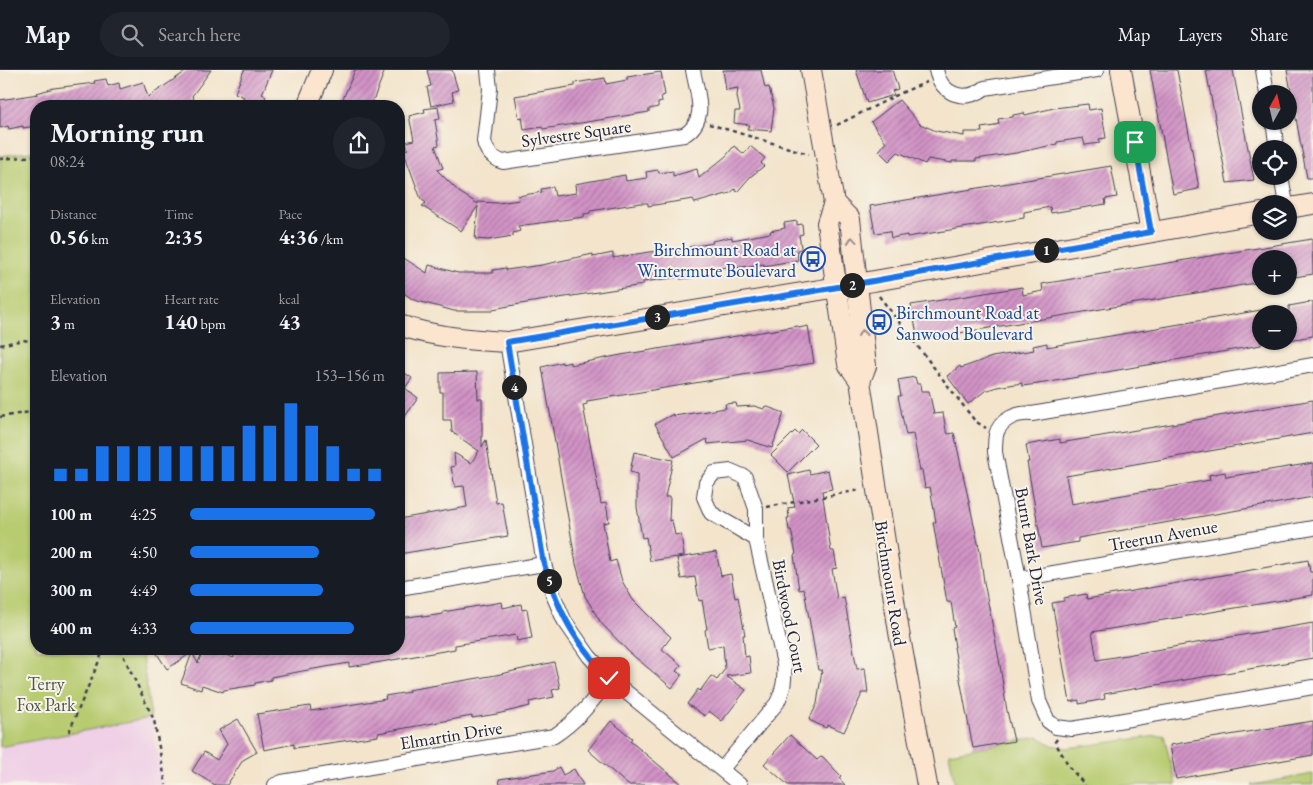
<!DOCTYPE html>
<html lang="en">
<head>
<meta charset="utf-8">
<style>
	:root { --surface:#171b24; --page:#20242c; --text:#f1f3f6; --muted:#9ea1a6; --line:#363941; --accent:#1a73e8 }
	body { margin:0; font-family:"EB Garamond",serif; background:var(--page); color:var(--text); height:100vh; display:flex; flex-direction:column; font-size:19px; white-space:nowrap }
	* { box-sizing:border-box; margin:0 }
	p { font-size:16px; color:var(--muted) }
	.icon { flex:none; width:28px; height:28px; fill:none; stroke:currentColor; stroke-width:2; stroke-linecap:round; stroke-linejoin:round }
	.map { position:relative; flex:1; overflow:hidden }
	.drawer { position:absolute; left:30px; top:30px; width:375px; height:555px; display:flex; flex-direction:column; background:var(--surface); border-radius:20px; box-shadow:0 1px 4px #0004 }
	.drawer>* { flex:none }
	.needle { width:32px; rotate:8deg }
	.buttons { position:absolute; left:1252px; top:15px; display:grid; gap:10px }
	.buttons a { display:grid; place-items:center; width:45px; height:45px; border-radius:50%; background:var(--surface); box-shadow:0 1px 4px #0004; font-size:25px }
	.pin { position:absolute; display:grid; place-items:center; width:42px; height:42px; color:#fff; margin:-21px; border-radius:10px; box-shadow:0 2px 8px #0006 }
	.km { position:absolute; width:25px; height:25px; margin:-12px; border-radius:50%; background:#222; color:#fff; font-size:14px; line-height:25px; text-align:center }
	.round { display:grid; place-items:center; flex:none; width:52px; height:52px; border-radius:26px; background:var(--page) }
	.headline { display:flex; align-items:center; justify-content:space-between; height:85px; padding:0 20px }
	h1 { font-size:28px; font-weight:700; line-height:38px }
	.metrics { display:grid; grid-template-columns:repeat(3,1fr); gap:8px; height:85px; padding:5px 20px }
	.metrics div { display:grid; align-content:center }
	.metrics b { font-size:21px; font-weight:700 }
	.metrics small { font-size:14px; font-weight:400 }
	.metrics p { font-size:14px }
	.chart { height:140px; padding:10px 20px }
	.chart p { display:flex; justify-content:space-between }
	.chart svg { width:100%; height:90px; margin-top:5px; stroke:var(--accent); stroke-width:6 }
	ul { padding:0 20px; list-style:none; font-size:16px }
	li { display:grid; grid-template-columns:80px 60px 1fr; align-items:center; height:38px }
	li i { height:12px; border-radius:6px; background:var(--accent) }
	header { display:flex; align-items:center; gap:30px; box-sizing:border-box; height:70px; padding:0 25px; background:var(--surface); border-bottom:1px solid var(--line) }
	header strong { font-size:24px }
	nav { display:flex; gap:28px; margin-inline-start:auto; font-size:18px }
	.search { width:350px; height:45px; background:var(--page); display:flex; align-items:center; gap:12px; box-sizing:border-box; padding:0 18px; border-radius:28px; color:var(--muted); font-size:19px }
	.map>svg:first-child { display:block }
	.built { fill:#efd0e6 }
	.green { fill:#b7cb6f; stroke:#6c7655 }
	.building { fill:url(#building-hatch) }
	.lines { fill:none; stroke-linecap:round; stroke-linejoin:round }
	.street-casing { stroke:#413f51; stroke-width:16 }
	.secondary-casing { stroke:#413f51; stroke-width:22 }
	.path { stroke:#413f51; stroke-width:2.5; stroke-dasharray:4 4; stroke-linecap:butt }
	.street { stroke:#fff; stroke-width:14 }
	.secondary { stroke:#fce5cf; stroke-width:20 }
	.oneway { stroke:#9a8d8c }
	.route-casing { stroke:#fff; stroke-width:10 }
	.route { stroke:#1a73e8; stroke-width:6 }
	.labels { text-anchor:middle; dominant-baseline:central; stroke-width:4; stroke-linejoin:round; paint-order:stroke }
	.street-label { font-size:18px; fill:#22223b; stroke:#f7f3e8 }
	.transit-label { font-size:18px; fill:#164399; stroke:#f7f3e8; text-anchor:end }
	.park-label { font-size:18px; fill:#4f554b; stroke:#f7f3e8 }
</style>
</head>
<body>
<header>
<strong>Map</strong>
<div class="search"><svg class="icon" aria-label="search" viewBox="0 0 24 24"><circle cx="10" cy="10" r="6"/><path d="M15 15l6 6"/></svg>Search here</div>
<nav><a>Map</a><a>Layers</a><a>Share</a></nav>
</header>
<div class="map">
<svg width="1313" height="715" viewBox="0 0 1313 715">
	<defs>
		<pattern id="building-hatch" width="6" height="6" patternUnits="userSpaceOnUse" patternTransform="scale(1.25)"><rect width="6" height="6" fill="#d293c6"/><path d="M-1 1l2-2M0 6l6-6M5 7l2-2" fill="none" stroke="#aa78a2"/></pattern>
	</defs>
	<rect width="100%" height="100%" fill="#f7f3e8"/>
	<filter id="ink" filterUnits="userSpaceOnUse"><feTurbulence type="fractalNoise" baseFrequency=".02" numOctaves="2"/><feDisplacementMap in="SourceGraphic" scale="10" xChannelSelector="R" yChannelSelector="G"/><feConvolveMatrix kernelMatrix="1 2 1 2 8 2 1 2 1" color-interpolation-filters="sRGB"/></filter>
	<filter id="wash" filterUnits="userSpaceOnUse"><feTurbulence type="fractalNoise" baseFrequency=".0096" numOctaves="4" result="noise"/><feDisplacementMap in="SourceGraphic" scale="20" xChannelSelector="R" yChannelSelector="G"/><feGaussianBlur stdDeviation="1.12" result="paint"/><feColorMatrix in="noise" values="0 0 0 0 0 0 0 0 0 0 0 0 0 0 0 0 0 1.4 0 .05"/><feComposite in="paint" operator="in"/></filter>
	<g filter="url(#wash)">
		<rect width="100%" height="100%" fill="#f3e4cb"/>
		<polygon class="built" points="151,648 164,715 0,715 0,677"/>
		<g class="green">
			<polygon points="36,81 36,579 141,579 151,648 0,677 0,86"/>
			<polygon points="1164,665 1176,715 955,715 949,683 1038,667 1052,675 1067,678"/>
			<polygon points="1313,704 1313,715 1252,715"/>
		</g>
		<g id="blocks">
			<g class="building">
				<polygon points="188,0 211,0 192,26 193,28 192,29 197,36 36,36 36,56 23,58 23,56 9,59 8,56 0,58 0,30 38,24 37,23 54,18 95,13 94,11 106,9 108,16 119,13 120,19 143,12 148,27"/>
				<polygon points="244,0 272,0 262,24 266,26 262,36 240,36 244,27 235,23"/>
				<polygon points="355,0 385,0 371,36 340,36"/>
				<polygon points="427,0 452,0 458,20 452,22 454,31 431,36 427,17 431,16"/>
				<polygon points="723,0 761,0 765,18 769,17 774,38 771,61 747,59 750,55 734,53 735,41 740,41 737,26 738,18 726,20"/>
				<polygon points="856,0 892,0 898,19 892,21 894,25 867,33"/>
				<polygon points="1150,0 1177,0 1199,118 1198,119 1173,124"/>
				<polygon points="1206,0 1233,0 1254,110 1227,113"/>
				<polygon points="1287,0 1313,0 1313,108 1307,108"/>
				<polygon points="661,2 665,25 661,26 662,32 658,33 658,37 649,39 649,42 543,59 542,57 524,60 522,47 519,48 515,26 575,16 575,13 605,8 606,14 627,10 627,7"/>
				<polygon points="899,30 920,54 936,61 964,66 964,62 982,62 981,58 995,56 995,55 999,54 998,49 1013,47 1013,45 1024,43 1025,45 1054,38 1088,34 1089,40 1101,38 1106,68 1099,69 1100,73 1085,75 1083,68 1057,72 1057,74 1016,83 976,89 976,91 952,91 952,93 928,89 925,94 898,82 889,91 879,81 886,72 871,52"/>
				<polygon points="438,37 440,49 435,50 439,75 435,76 443,98 437,100 459,122 478,134 478,132 498,133 519,130 518,126 542,122 541,119 553,117 555,126 576,123 575,114 625,105 626,111 647,108 646,102 658,100 659,103 673,101 673,106 697,99 699,108 726,86 734,76 744,84 750,76 765,88 761,93 764,96 750,107 737,122 735,119 730,123 695,133 693,129 648,136 648,133 641,133 590,141 590,143 584,144 584,147 518,156 520,161 513,163 513,166 488,170 475,169 478,136 461,161 422,136 426,133 421,129 407,91 404,80 408,79 406,72 414,70 409,46 425,42 424,39"/>
				<polygon points="1111,96 1117,127 1105,129 1106,134 1051,143 1050,137 1024,142 1024,148 907,167 907,165 891,168 890,161 875,163 870,136"/>
				<polygon points="797,151 797,155 802,154 803,164 799,165 801,177 801,179 797,180 798,190 775,194 764,196 764,194 727,199 727,197 703,201 704,205 691,208 680,209 680,207 643,212 643,215 520,234 493,239 493,241 454,241 414,230 399,220 399,185 427,203 429,195 458,203 493,203 493,200 506,198 506,200 542,195 593,184 593,187 613,183 613,188 649,182 659,181 659,184 689,179 689,177 713,173 712,171 732,167 732,170 771,163 770,161 785,158 784,153"/>
				<polygon points="1312,169 1313,204 1289,208 1289,189 1261,189 1261,212 918,270 914,249 913,249 911,235 1022,217 1023,225 1043,221 1042,214"/>
				<polygon points="1311,232 1313,232 1313,266 1289,270 1289,236"/>
				<polygon points="1261,240 1261,275 1038,314 1022,316 1022,313 997,317 985,321 968,334 947,306 960,296 961,298 992,287 1034,280 1033,276 1047,273 1047,277"/>
				<polygon points="798,256 799,258 808,256 814,293 587,331 587,334 583,335 601,434 606,433 609,452 603,453 610,492 616,490 622,511 633,530 658,555 671,567 662,579 681,595 676,601 682,605 672,618 629,582 601,553 585,526 576,494 542,297 562,292 562,294 570,292 570,295 621,285"/>
				<polygon points="399,299 412,308 405,318 418,328 399,355"/>
				<polygon points="477,302 478,329 482,329 482,377 486,370 496,433 502,432 508,466 399,484 399,449 467,437 464,416 455,417 451,397 455,396 454,383 471,393 479,381 452,362 451,350 443,350 443,322 440,322 440,303"/>
				<polygon points="915,307 917,314 920,314 921,321 929,321 934,344 943,343 946,360 948,364 954,363 980,482 984,512 999,589 1007,641 1014,671 973,678 954,577 955,577 952,558 955,557 951,532 947,532 933,452 936,452 930,417 925,418 922,400 920,401 913,364 906,365 898,326 901,326 898,310"/>
				<polygon points="1313,330 1313,363 1066,406 1071,434 1210,410 1209,405 1225,402 1226,407 1313,393 1313,427 1078,468 1078,472 1042,478 1027,392 1029,392 1026,375 1060,369 1060,373"/>
				<polygon points="736,333 737,337 754,336 764,339 765,336 784,343 772,378 748,370 708,374 707,369 674,387 655,354 673,344 674,346 726,338 725,334"/>
				<polygon points="802,360 816,374 788,402 771,385 795,361 798,364"/>
				<polygon points="634,382 673,390 665,427 670,427 669,451 672,450 675,465 681,464 684,486 650,491 646,467 642,468 637,437 637,404 630,402"/>
				<polygon points="809,400 810,404 828,400 832,419 822,421 831,481 834,481 837,498 832,499 837,529 844,527 857,599 865,598 868,623 861,623 861,626 844,662 828,655 826,658 809,650 817,634 822,600 818,600 804,519 799,520 794,485 796,484 791,460 789,460 787,448 789,448 788,438 795,437 788,405"/>
				<polygon points="716,482 721,506 731,504 735,528 738,527 745,565 743,565 745,587 749,586 751,603 726,606 746,620 722,651 709,641 705,646 687,634 698,619 700,621 711,606 717,610 725,599 723,575 708,578 705,560 707,559 702,530 699,531 695,507 681,509 677,488"/>
				<polygon points="1308,490 1310,502 1313,502 1313,525 1092,562 1097,590 1313,553 1313,588 1104,624 1105,629 1079,634 1079,630 1070,632 1052,533 1064,531 1064,528 1086,524 1087,529"/>
				<polygon points="502,532 503,538 521,534 522,540 527,539 532,568 517,571 516,565 455,575 455,579 381,592 349,597 349,593 308,600 271,607 271,610 255,613 255,615 224,620 223,622 202,615 201,620 181,613 192,583 198,593 202,582 213,586 215,581 234,588 233,581 245,579 399,579 399,548 423,545 423,547 443,544 443,542"/>
				<polygon points="154,579 197,579 167,599"/>
				<polygon points="554,592 560,618 552,620 554,627 529,632 530,636 497,644 472,648 472,646 378,663 378,666 294,678 294,674 264,680 257,644 310,636 311,641 386,629 385,626 409,622 408,620 496,605"/>
				<polygon points="238,649 257,682 243,690 227,715 215,715 192,701 204,682 217,690 227,674 219,660"/>
				<polygon points="611,651 632,668 630,671 683,715 628,715 588,680"/>
				<polygon points="1313,651 1313,685 1176,709 1170,675"/>
				<polygon points="790,665 817,690 822,686 841,706 839,708 845,715 788,715 764,694"/>
				<polygon points="559,697 563,705 574,699 583,715 500,715 499,709 553,701"/>
			</g>
		</g>
	</g>
	<g filter="url(#ink)">
		<use href="#blocks" fill-opacity="0" stroke="#413f51" stroke-width="1"/>
		<g class="lines">
			<defs>
				<g id="street">
					<path d="M488 0 490 19 484 71C486 82 492 88 503 92L684 65C709 50 697 24 693 0"/>
					<path d="M936 0C941 25 965 33 985 18L1097 0"/>
					<polyline points="1263,0 1267,24"/>
					<polyline points="1273,51 1277,79"/>
					<polyline points="1281,106 1286,134"/>
					<polyline points="507,272 544,494 554,527 564,550 589,586 609,608 740,715"/>
					<path d="M1313 295 1032 344C1018 342 1000 349 996 365 995 371 995 377 995 382L1019 509 1039 631 1048 651 1056 657 1072 659 1313 617"/>
					<polyline points="1019,509 1313,458"/>
					<polyline points="399,518 544,494"/>
					<path d="M722 699 777 633C784 619 785 609 784 594L756 469V439L745 407 731 401 714 403 706 413 704 427 711 443 756 469"/>
					<path d="M275 715 282 712 554 666C577 651 594 631 609 608"/>
				</g>
				<g id="secondary">
					<polyline points="811,0 834,133 827,153 848,294 860,311 899,562 927,715"/>
					<polyline points="1121,0 1151,162"/>
					<polyline points="307,36 322,0"/>
					<polyline points="834,133 850,149 866,296 860,311"/>
					<polyline points="1289,138 1313,134"/>
					<path d="M399 255C434 267 470 270 507 272L874 211 1261 143"/>
				</g>
			</defs>
			<use href="#street" class="street-casing"/>
			<use href="#secondary" class="secondary-casing"/>
			<g class="path">
				<polyline points="709,54 809,84"/>
				<polyline points="837,55 901,23 927,12"/>
				<polyline points="0,89 36,86"/>
				<polyline points="879,226 975,351 986,358"/>
				<polyline points="0,275 23,270 36,272"/>
				<polyline points="0,347 36,341"/>
				<polyline points="767,437 860,420"/>
				<polyline points="120,579 154,650 166,715"/>
				<polyline points="69,662 104,579"/>
				<polyline points="1057,669 1055,672 1070,698 1085,715"/>
			</g>
			<use href="#street" class="street"/>
			<use href="#secondary" class="secondary"/>
		</g>
		<defs><path id="oneway-chevron" d="M-2-3.5L2.5 0L-2 3.5" fill="none" stroke-width="1.6" stroke-linecap="round" stroke-linejoin="round" transform="scale(1.25)"/></defs>
		<g class="oneway">
			<use href="#oneway-chevron" transform="translate(852 170) rotate(-95)"/>
			<use href="#oneway-chevron" transform="translate(862 263) rotate(-96)"/>
		</g>
	</g>
	<g class="lines" filter="url(#ink)">
		<defs>
			<path id="route" d="M609 608C573 569 560 545 544 494L507 272 856 214 1151 162 1135 72"/>
		</defs>
		<use href="#route" class="route-casing"/>
		<use href="#route" class="route"/>
	</g>
	<defs>
		<symbol id="bus-ring" viewBox="-11 -11 22 22"><circle r="9.5" fill="#f7f3e8" stroke="#1a4fb4" stroke-width="1.5"/><path d="M-5-6H5V4H4V6H2V4H-2V6H-4V4H-5ZM-3.5-4V0h7V-4ZM-3.5 1.2v1.5H-2V1.2ZM2 1.2v1.5H3.5V1.2Z" fill="#1a4fb4"/></symbol>
	</defs>
	<g fill-rule="evenodd">
		<use href="#bus-ring" x="799" y="175" width="28" height="28"/>
		<use href="#bus-ring" x="865" y="238" width="28" height="28"/>
	</g>
	<g class="labels">
		<g class="street-label">
			<text transform="translate(576 63) rotate(-8)">Sylvestre Square</text>
			<text transform="translate(1163 465) rotate(-10)">Treerun Avenue</text>
			<text transform="translate(1032 476) rotate(80)">Burnt Bark Drive</text>
			<text transform="translate(891 513) rotate(81)">Birchmount Road</text>
			<text transform="translate(790 546) rotate(79)">Birdwood Court</text>
			<text transform="translate(451 665) rotate(-9)">Elmartin Drive</text>
		</g>
		<g class="transit-label">
			<text x="796" y="179">Birchmount Road at<tspan x="796" dy="21">Wintermute Boulevard</tspan></text>
			<text x="896" y="242" text-anchor="start">Birchmount Road at<tspan x="896" dy="21">Sanwood Boulevard</tspan></text>
		</g>
		<g class="park-label">
			<text x="46" y="613">Terry<tspan x="46" dy="21">Fox Park</tspan></text>
		</g>
	</g>
</svg>
<div class="buttons">
<a><svg class="needle" viewBox="-14 -14 28 28"><path d="M0-13l5 13h-10z" fill="#e53935"/><path d="M0 13l5-13h-10z" fill="#9ea1a6"/></svg></a>
<a><svg class="icon" aria-label="locate" viewBox="0 0 24 24"><circle cx="12" cy="12" r="6"/><path d="M12 2v4M12 18v4M2 12h4M18 12h4"/></svg></a>
<a><svg class="icon" aria-label="layers" viewBox="0 0 24 24"><path d="M12 4l9 5-9 5-9-5zM3 14l9 5 9-5"/></svg></a>
<a>+</a>
<a>−</a>
</div>
<div class="pin" style="left:1135px;top:72px;background:#1e9e55"><svg class="icon" aria-label="arrive" viewBox="0 0 24 24"><path d="M6 21V4h12l-3 4 3 4H6"/></svg></div>
<div class="pin" style="left:609px;top:608px;background:#d93025"><svg class="icon" aria-label="check" viewBox="0 0 24 24"><path d="M5 12l5 5 9-10"/></svg></div>
<b class="km" style="left:1046px;top:180px">1</b>
<b class="km" style="left:852px;top:215px">2</b>
<b class="km" style="left:657px;top:247px">3</b>
<b class="km" style="left:514px;top:317px">4</b>
<b class="km" style="left:549px;top:511px">5</b>
<section class="drawer">
<div class="headline"><div><h1>Morning run</h1><p>08:24</p></div><a class="round"><svg class="icon" aria-label="share" viewBox="0 0 24 24"><path d="M12 15V3M7 8l5-5 5 5M5 13v7h14v-7"/></svg></a></div>
<div class="metrics">
<div><p>Distance</p><b>0.56<small> km</small></b></div>
<div><p>Time</p><b>2:35</b></div>
<div><p>Pace</p><b>4:36<small> /km</small></b></div>
</div>
<div class="metrics">
<div><p>Elevation</p><b>3<small> m</small></b></div>
<div><p>Heart rate</p><b>140<small> bpm</small></b></div>
<div><p>kcal</p><b>43</b></div>
</div>
<div class="chart"><p><span>Elevation</span>153–156 m</p>
<svg viewBox="0 0 160 44" preserveAspectRatio="none"><path d="M5 44V38M15 44V38M25 44V27M35 44V27M45 44V27M55 44V27M65 44V27M75 44V27M85 44V27M95 44V17M105 44V17M115 44V6M125 44V17M135 44V27M145 44V38M155 44V38"/></svg>
</div>
<ul>
<li><b>100 m</b>4:25<i style="width:95%"></i></li>
<li><b>200 m</b>4:50<i style="width:66%"></i></li>
<li><b>300 m</b>4:49<i style="width:68%"></i></li>
<li><b>400 m</b>4:33<i style="width:84%"></i></li>
</ul>
</section>
</div>
</body>
</html>
